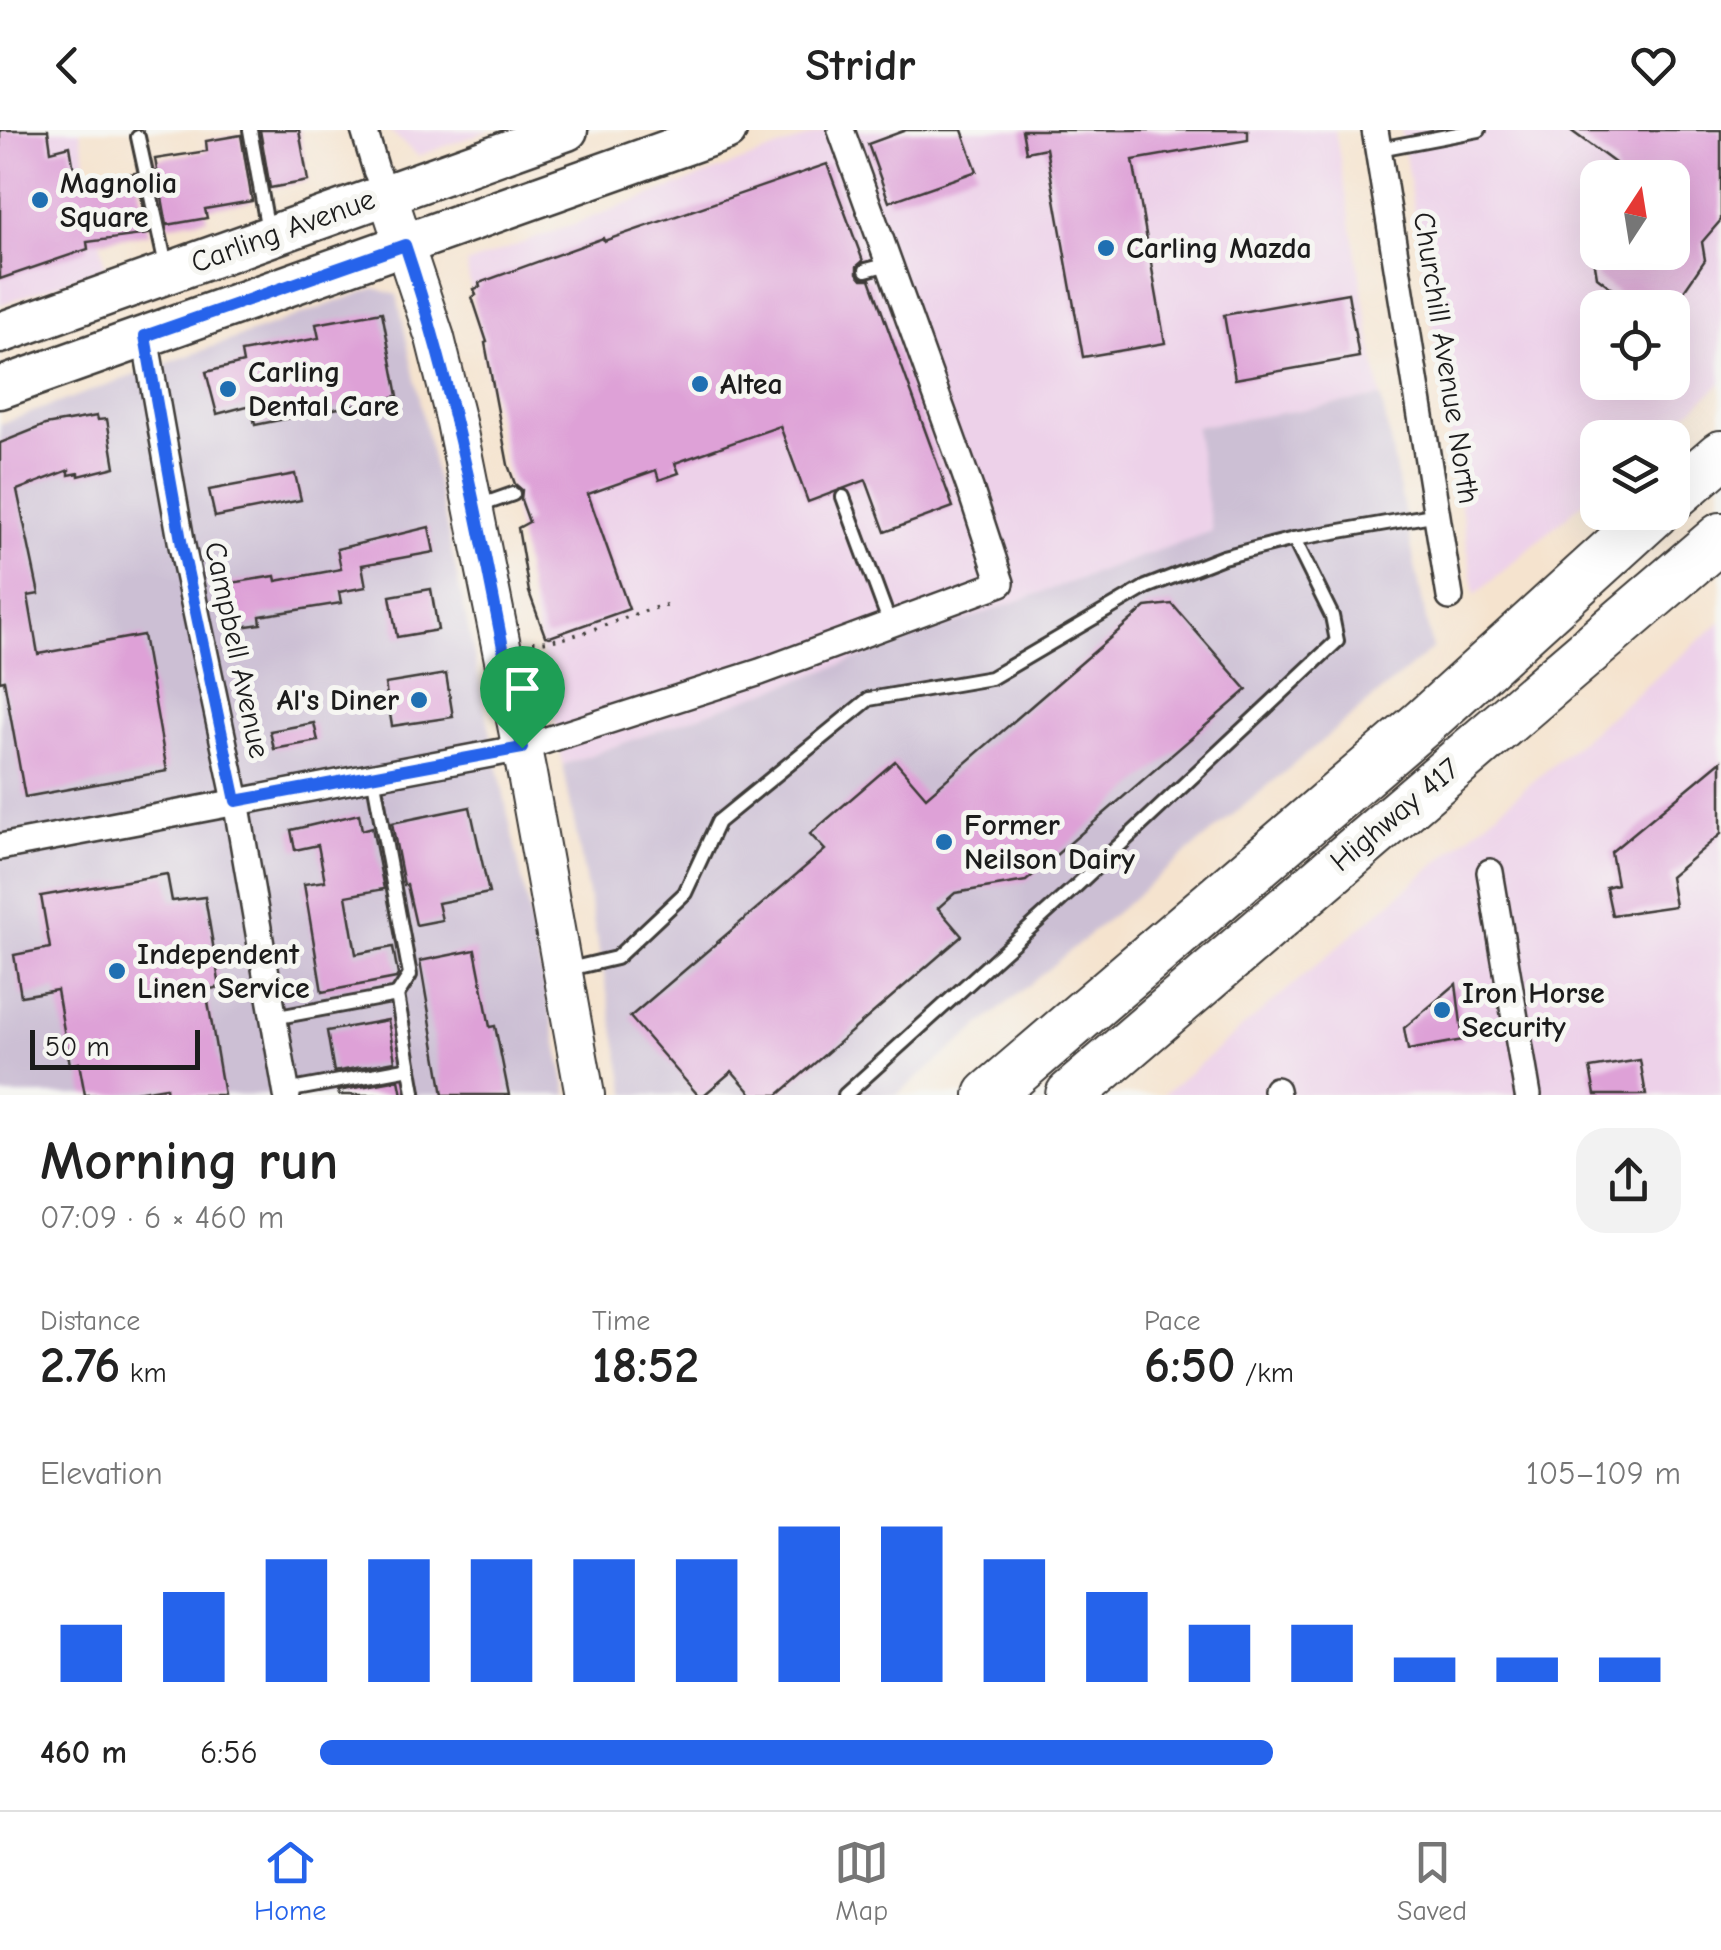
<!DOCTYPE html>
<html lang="en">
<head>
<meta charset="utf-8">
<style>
	:root { --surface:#fff; --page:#f2f2f2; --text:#222; --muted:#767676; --line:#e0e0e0; --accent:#2563eb }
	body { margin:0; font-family:"Comic Neue",sans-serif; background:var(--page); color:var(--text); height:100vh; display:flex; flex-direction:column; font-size:38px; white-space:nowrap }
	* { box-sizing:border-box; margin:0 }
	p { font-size:32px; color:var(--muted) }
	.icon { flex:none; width:55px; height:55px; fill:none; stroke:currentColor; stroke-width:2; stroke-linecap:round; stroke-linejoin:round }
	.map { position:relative; height:965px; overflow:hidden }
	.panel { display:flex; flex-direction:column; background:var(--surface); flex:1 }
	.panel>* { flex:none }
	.needle { width:65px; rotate:12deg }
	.buttons { position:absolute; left:1580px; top:30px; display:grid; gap:20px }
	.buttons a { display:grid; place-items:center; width:110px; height:110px; border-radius:20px; background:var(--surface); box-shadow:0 10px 40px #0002; font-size:50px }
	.scale { position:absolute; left:30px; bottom:25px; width:170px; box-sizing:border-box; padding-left:10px; border:5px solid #1c1c1c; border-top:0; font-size:28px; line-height:35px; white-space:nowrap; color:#1c1c1c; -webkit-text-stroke:8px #f6f6f2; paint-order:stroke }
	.pin { position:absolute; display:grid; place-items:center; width:85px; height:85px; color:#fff; margin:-102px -42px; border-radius:50% 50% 50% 0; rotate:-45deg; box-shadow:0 0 10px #0007 }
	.pin .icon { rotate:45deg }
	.round { display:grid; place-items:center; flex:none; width:105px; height:105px; border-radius:30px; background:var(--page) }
	.headline { display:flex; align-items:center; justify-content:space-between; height:170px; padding:0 40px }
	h1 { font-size:55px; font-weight:700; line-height:75px }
	.metrics { display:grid; grid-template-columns:repeat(3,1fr); gap:15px; height:170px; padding:10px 40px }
	.metrics div { display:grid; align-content:center }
	.metrics b { font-size:50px; font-weight:700 }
	.metrics small { font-size:28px; font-weight:400 }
	.metrics p { font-size:28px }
	.chart { height:280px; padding:20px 40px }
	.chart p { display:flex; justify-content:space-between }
	.chart svg { width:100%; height:180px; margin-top:10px; stroke:var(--accent); stroke-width:6 }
	ul { padding:0 40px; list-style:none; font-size:32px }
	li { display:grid; grid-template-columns:160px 120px 1fr; align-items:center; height:75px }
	li i { height:25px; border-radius:12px; background:var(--accent) }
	header { display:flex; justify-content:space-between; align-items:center; height:130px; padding:0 40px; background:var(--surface); font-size:45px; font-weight:700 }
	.tab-bar { display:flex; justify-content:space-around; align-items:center; height:140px; border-top:2px solid var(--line); background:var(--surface); font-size:28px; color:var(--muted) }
	.tab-bar a { display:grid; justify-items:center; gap:5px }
	.tab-bar .active { color:var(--accent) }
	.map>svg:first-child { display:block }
	.built { fill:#edd1e9; fill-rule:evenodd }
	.industrial { fill:#ccbfd4 }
	.building { fill:#dea1d7 }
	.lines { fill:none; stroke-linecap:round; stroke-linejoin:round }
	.lane-casing { stroke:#3d3a37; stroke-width:18 }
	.street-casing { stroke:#3d3a37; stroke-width:30 }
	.secondary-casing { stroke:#3d3a37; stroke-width:42 }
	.primary-casing { stroke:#3d3a37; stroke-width:45 }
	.highway-casing { stroke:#3d3a37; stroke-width:52 }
	.path { stroke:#3d3a37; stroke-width:4; stroke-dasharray:2.5 8; stroke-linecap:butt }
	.lane { stroke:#fff; stroke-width:12 }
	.street { stroke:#fff; stroke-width:25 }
	.secondary { stroke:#fff; stroke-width:38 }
	.primary { stroke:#fff; stroke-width:40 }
	.highway { stroke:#fff; stroke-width:48 }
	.route-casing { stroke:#fff; stroke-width:20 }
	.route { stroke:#2563eb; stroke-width:12 }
	.poi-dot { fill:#1f6fb2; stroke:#f6f6f2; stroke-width:4 }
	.labels { text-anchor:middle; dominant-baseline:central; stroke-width:10; stroke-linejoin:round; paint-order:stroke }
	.poi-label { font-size:30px; font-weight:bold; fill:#1c1c1c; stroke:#f6f6f2; text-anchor:start }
	.street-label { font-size:30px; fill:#1c1c1c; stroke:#f6f6f2 }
</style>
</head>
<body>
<header><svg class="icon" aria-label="back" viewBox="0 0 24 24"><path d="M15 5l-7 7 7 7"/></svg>Stridr<svg class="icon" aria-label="heart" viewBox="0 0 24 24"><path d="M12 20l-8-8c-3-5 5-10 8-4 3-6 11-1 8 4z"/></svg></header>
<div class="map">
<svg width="1721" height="965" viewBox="0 0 1721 965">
	<rect width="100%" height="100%" fill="#f6f6f2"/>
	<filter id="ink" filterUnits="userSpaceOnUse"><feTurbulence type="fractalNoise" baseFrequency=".01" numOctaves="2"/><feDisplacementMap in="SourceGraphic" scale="20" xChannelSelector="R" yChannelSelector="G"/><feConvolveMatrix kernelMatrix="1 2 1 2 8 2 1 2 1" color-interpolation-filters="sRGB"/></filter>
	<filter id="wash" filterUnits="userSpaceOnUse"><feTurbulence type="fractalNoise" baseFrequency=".0048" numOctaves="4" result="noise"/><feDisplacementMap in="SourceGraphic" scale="40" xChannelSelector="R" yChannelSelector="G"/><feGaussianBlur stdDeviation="2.25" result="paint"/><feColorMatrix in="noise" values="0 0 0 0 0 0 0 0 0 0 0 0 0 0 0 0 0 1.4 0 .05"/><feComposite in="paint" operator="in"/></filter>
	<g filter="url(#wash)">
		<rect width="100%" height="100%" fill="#f5e3ce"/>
		<g class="built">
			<polygon points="0,0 80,0 105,137 0,175"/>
			<polygon points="389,0 490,0 418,26"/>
			<polygon points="827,0 1335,0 1381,267 1196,297 1213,401 563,635 466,134"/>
			<path d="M1401 0H1721V254L1659 307 1598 308 1597 360 1475 465ZM1598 48H1672V122H1598ZM1598 178H1672V252H1598Z"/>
			<polygon points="1721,492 1721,965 1163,965"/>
		</g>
		<g class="industrial">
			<polygon points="375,158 397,165 568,965 0,965 0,294"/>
			<polygon points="1381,267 1432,519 897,965 627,965 563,635 1212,401 1195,297"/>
		</g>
		<g id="blocks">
			<g class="building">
				<polygon points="0,0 48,0 51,21 70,16 76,52 136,43 149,104 87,112 88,119 0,149"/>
				<polygon points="260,0 299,0 308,51 270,58"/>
				<polygon points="906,0 962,0 977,41 889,72 868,14"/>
				<polygon points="1022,0 1248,0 1248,10 1133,30 1165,213 1083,227 1046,18 1026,22"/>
				<polygon points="1570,0 1721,0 1721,90 1702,112 1705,130 1676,172 1638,178 1597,147 1593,122 1672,122 1672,48 1617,48 1615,33"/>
				<polygon points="241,5 252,71 205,79 207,88 167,95 155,29 207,21 206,11"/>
				<polygon points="827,34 863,131 857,136 857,143 862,149 870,149 953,377 885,402 866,350 808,372 780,296 675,333 679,343 659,350 656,340 588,364 629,479 550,507 545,506 529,462 518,398 529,392 521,370 522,360 515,354 508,335 485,213 487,212 472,167 476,165 474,159 480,157 479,153 603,108 604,111"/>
				<polygon points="1348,163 1359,227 1235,249 1224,185"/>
				<polygon points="382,182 398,266 255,295 251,275 217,284 206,242 243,233 241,222 319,208 316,194"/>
				<polygon points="97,286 98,290 107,289 115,337 79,346 79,343 69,345 69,340 17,360 39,464 28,466 38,524 143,505 167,641 25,667 4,550 0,551 0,313 45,295"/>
				<polygon points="295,344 301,370 215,387 209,360"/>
				<polygon points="429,397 434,422 362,435 366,457 339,462 341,473 260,486 261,494 233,498 225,454 275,446 276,451 341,439 337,419"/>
				<polygon points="431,459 438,500 397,507 390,466"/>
				<polygon points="1172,474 1247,560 1026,751 955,763 938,778 962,806 778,965 753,965 732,941 704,965 698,965 630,887 825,720 810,704 895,631 926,667 1146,477"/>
				<polygon points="446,544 453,587 392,596 385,554"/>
				<polygon points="314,593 318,611 274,619 270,601"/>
				<polygon points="1721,631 1721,704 1670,747 1675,776 1612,785 1606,757 1617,754 1611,722"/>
				<polygon points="470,677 489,763 438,773 442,790 416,795 407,755 404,755 392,693"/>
				<polygon points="359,684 362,700 372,697 384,759 346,766 356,824 393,817 398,845 396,848 322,862 304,754 325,751 318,715 295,720 291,700"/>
				<polygon points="167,744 172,771 205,767 220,857 206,860 224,965 167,965 166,957 118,965 85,965 79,933 70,935 57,860 21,866 14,825 50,818 41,766"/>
				<polygon points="475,820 490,897 495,896 509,965 443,965 420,831"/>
				<polygon points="1456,854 1463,910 1408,920 1404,898"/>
				<polygon points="388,890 395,931 334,942 327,901"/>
				<polygon points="1640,930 1646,965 1595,965 1590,938"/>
				<polygon points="399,950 402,965 339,965 338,961"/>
			</g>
		</g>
	</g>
	<g filter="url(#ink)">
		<use href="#blocks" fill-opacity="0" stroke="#3d3a37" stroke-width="2.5"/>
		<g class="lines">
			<defs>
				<g id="lane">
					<polyline points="250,0 268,101"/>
					<polyline points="138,7 167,140"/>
					<polyline points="1379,19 1479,0"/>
					<polyline points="866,140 889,134"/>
					<polyline points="843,367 890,494"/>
					<polyline points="476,377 513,364"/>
					<polyline points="1294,409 1438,384"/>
					<polyline points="373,646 410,845 397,865"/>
					<polyline points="565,840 616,828 685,763 718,692 869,569 991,548 1146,457 1223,427 1294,409 1332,486 1337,511 1075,757 845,965"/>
					<polyline points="273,888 397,865 414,962"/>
					<polyline points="286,961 410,938"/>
				</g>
				<g id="street">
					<polyline points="364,0 376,40 387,64"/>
					<polyline points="1375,0 1450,467"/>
					<polyline points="145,207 182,416 236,671 287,965"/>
					<polyline points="0,717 522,618 760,542 1001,453 970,358 841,0"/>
					<polyline points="1490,742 1528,965"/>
					<polyline points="1276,960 1277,965"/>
				</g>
				<polyline id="secondary" points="387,64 435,208 456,292 527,644 585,965"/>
				<g id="primary">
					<polyline points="0,203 567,0"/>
					<polyline points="0,258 726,0"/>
				</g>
				<g id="highway">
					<polyline points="1672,367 1721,325"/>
					<polyline points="989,965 1423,593 1655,382"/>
					<polyline points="1070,965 1721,407"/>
				</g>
			</defs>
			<use href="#lane" class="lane-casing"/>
			<use href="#street" class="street-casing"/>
			<use href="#secondary" class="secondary-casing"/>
			<use href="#primary" class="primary-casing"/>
			<use href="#highway" class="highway-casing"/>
			<path class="path" d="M533 512C577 512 626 483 671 474"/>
			<use href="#lane" class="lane"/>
			<use href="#street" class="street"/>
			<use href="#secondary" class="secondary"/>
			<use href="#primary" class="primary"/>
			<use href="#highway" class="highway"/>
		</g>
	</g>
	<g class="lines" filter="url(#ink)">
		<defs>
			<path id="route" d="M405 115C460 278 490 449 522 618L236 671 182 416 145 206Z"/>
		</defs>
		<use href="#route" class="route-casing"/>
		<use href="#route" class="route"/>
	</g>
	<g class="poi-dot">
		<circle cx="40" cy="70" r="10"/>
		<circle cx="1106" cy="118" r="10"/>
		<circle cx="700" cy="254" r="10"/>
		<circle cx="228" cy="259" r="10"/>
		<circle cx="419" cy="570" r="10"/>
		<circle cx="944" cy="712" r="10"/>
		<circle cx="117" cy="841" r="10"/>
		<circle cx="1442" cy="880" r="10"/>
	</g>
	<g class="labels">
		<g class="poi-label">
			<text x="60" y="53">Magnolia<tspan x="60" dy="34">Square</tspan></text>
			<text x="1126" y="118">Carling Mazda</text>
			<text x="248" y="242">Carling<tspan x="248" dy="34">Dental Care</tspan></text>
			<text x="720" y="254">Altea</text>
			<text x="399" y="570" text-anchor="end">Al's Diner</text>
			<text x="964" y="695">Former<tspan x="964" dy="34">Neilson Dairy</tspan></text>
			<text x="137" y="824">Independent<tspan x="137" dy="34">Linen Service</tspan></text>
			<text x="1462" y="863">Iron Horse<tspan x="1462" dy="34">Security</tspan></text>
		</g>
		<g class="street-label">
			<text transform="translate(283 101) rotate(-20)">Carling Avenue</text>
			<text transform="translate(1446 228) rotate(81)">Churchill Avenue North</text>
			<text transform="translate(237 520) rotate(78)">Campbell Avenue</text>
			<text transform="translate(1395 685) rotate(-40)">Highway 417</text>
		</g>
	</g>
</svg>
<div class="buttons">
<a><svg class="needle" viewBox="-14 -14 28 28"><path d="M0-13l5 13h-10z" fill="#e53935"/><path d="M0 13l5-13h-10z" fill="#767676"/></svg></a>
<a><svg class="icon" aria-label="locate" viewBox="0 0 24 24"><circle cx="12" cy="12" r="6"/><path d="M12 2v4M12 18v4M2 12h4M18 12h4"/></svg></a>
<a><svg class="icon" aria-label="layers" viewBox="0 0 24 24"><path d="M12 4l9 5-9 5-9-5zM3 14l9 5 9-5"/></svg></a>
</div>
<div class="scale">50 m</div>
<div class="pin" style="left:522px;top:618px;background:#1e9e55"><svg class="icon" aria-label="arrive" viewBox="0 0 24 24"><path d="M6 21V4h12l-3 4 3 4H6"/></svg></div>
</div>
<section class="panel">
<div class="headline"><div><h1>Morning run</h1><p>07:09 · 6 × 460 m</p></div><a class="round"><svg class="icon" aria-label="share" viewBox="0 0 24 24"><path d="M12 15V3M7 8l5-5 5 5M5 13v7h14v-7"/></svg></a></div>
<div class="metrics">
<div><p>Distance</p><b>2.76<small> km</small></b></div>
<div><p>Time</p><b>18:52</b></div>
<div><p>Pace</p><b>6:50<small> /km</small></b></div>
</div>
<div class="chart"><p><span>Elevation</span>105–109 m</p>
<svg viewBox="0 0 160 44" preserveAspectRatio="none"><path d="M5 44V30M15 44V22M25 44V14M35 44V14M45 44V14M55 44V14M65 44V14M75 44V6M85 44V6M95 44V14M105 44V22M115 44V30M125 44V30M135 44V38M145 44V38M155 44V38"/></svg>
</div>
<ul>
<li><b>460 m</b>6:56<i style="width:70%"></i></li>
</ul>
</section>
<nav class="tab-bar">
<a class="active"><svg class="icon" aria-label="home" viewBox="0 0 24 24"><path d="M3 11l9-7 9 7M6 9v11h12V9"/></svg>Home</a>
<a><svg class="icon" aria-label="map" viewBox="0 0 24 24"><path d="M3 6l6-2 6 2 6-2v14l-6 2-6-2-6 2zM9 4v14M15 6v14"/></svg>Map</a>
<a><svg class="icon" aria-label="saved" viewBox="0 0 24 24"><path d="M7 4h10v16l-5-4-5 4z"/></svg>Saved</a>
</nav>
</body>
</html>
